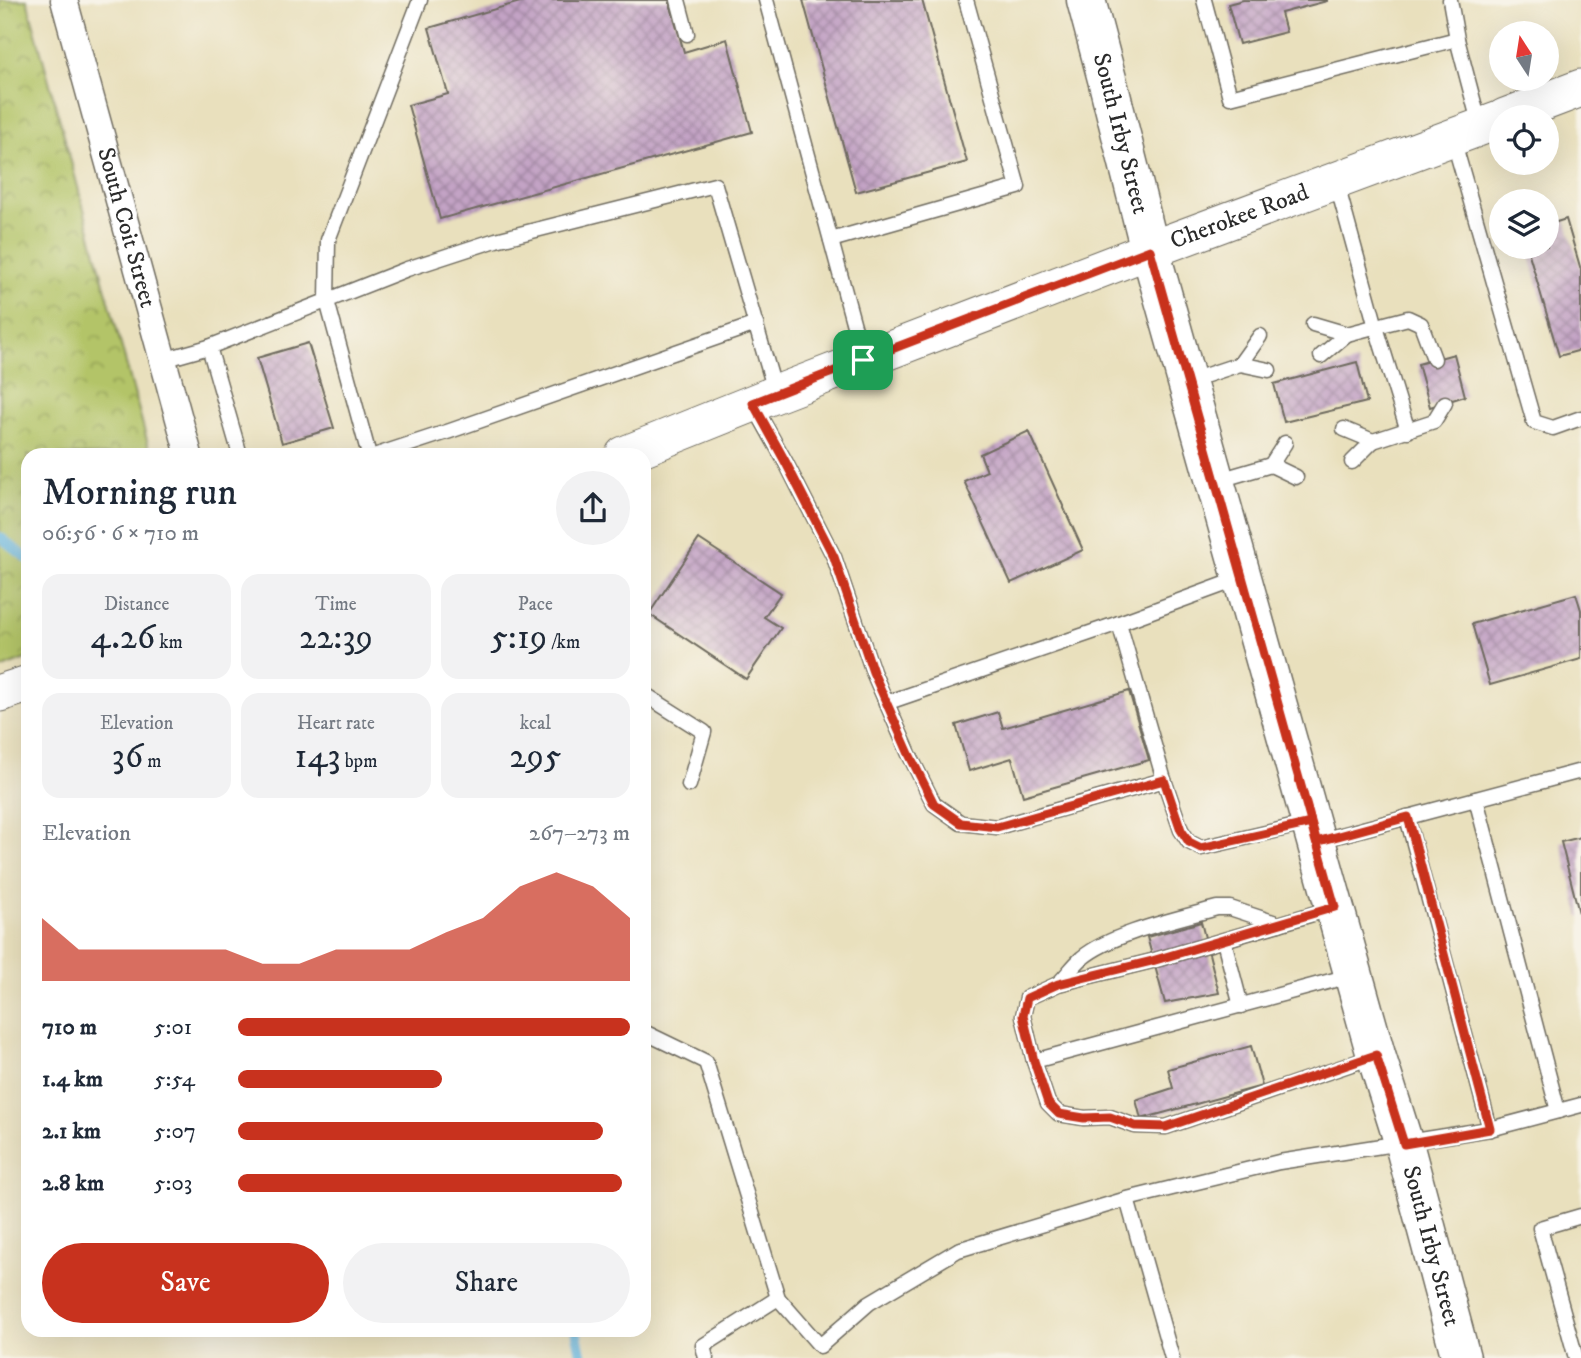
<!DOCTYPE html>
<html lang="en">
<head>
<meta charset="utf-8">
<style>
	:root { --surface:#fff; --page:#f2f2f3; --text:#1f2937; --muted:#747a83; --accent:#c8321e }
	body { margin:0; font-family:"IM FELL DW Pica",serif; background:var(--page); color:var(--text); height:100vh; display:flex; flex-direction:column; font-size:26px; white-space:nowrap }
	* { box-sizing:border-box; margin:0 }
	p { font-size:23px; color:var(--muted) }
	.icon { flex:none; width:38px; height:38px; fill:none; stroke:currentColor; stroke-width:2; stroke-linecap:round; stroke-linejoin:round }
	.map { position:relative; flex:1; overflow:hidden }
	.drawer { position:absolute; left:21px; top:448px; width:630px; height:889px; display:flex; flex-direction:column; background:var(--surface); border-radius:21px; box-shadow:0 7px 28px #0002 }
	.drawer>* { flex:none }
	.needle { width:46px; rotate:348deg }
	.fabs { position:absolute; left:1489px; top:21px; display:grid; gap:14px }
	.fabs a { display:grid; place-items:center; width:70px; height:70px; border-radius:50%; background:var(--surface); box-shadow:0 7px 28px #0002; font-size:35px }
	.pin { position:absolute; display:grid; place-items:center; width:60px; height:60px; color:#fff; margin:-30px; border-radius:14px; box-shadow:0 4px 10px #0006 }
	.round { display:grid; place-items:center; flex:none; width:74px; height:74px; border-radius:37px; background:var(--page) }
	.headline { display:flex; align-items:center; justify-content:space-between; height:119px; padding:0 21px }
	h1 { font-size:38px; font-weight:600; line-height:52px }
	.metrics { display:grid; grid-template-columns:repeat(3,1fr); gap:10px; height:119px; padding:7px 21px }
	.metrics div { display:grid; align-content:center; border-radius:18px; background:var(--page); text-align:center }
	.metrics b { font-size:35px; font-weight:600 }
	.metrics small { font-size:19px; font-weight:400 }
	.metrics p { font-size:19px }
	.chart { height:196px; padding:14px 21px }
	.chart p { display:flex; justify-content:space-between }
	.chart svg { width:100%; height:126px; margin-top:7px; fill:var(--accent); opacity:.7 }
	.action { display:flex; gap:14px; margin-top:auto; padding:14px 21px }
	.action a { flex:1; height:80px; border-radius:42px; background:var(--accent); color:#fff; font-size:28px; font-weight:600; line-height:80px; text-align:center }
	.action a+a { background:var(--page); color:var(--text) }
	ul { padding:0 21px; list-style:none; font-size:23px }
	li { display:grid; grid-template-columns:112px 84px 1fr; align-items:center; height:52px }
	li i { height:18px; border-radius:9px; background:var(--accent) }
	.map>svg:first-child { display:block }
	.park { fill:url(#park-crowns); stroke:#6f7849; stroke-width:2 }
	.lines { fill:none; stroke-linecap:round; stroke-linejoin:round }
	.stream { stroke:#66b8e1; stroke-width:10 }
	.building { fill:url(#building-cross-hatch) }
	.lane-casing { stroke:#6e6a5e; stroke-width:17 }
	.street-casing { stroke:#6e6a5e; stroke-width:29 }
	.secondary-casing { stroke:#6e6a5e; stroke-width:39 }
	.primary-casing { stroke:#6e6a5e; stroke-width:41 }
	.lane { stroke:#fff; stroke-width:14 }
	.street { stroke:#fff; stroke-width:26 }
	.secondary { stroke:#fff; stroke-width:37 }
	.primary { stroke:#fff; stroke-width:38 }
	.route-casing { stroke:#fff; stroke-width:14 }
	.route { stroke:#c8321e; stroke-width:9 }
	.labels { text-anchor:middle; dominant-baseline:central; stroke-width:5; stroke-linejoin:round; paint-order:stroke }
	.street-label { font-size:24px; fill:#2b2b2b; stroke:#f7f3e8 }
</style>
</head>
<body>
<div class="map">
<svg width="1581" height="1358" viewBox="0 0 1581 1358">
	<defs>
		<pattern id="park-crowns" width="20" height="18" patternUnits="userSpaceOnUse" patternTransform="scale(1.75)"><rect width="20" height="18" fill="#b3c467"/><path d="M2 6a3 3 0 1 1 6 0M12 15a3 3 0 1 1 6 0" fill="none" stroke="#929f55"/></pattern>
		<pattern id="building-cross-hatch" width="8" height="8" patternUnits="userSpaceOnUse" patternTransform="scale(1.75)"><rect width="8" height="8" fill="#c3a3c5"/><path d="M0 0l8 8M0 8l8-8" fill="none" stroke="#9f85a0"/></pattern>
	</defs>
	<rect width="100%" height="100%" fill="#f7f3e8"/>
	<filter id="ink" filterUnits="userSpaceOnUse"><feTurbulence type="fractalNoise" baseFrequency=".0143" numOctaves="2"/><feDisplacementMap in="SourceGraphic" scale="14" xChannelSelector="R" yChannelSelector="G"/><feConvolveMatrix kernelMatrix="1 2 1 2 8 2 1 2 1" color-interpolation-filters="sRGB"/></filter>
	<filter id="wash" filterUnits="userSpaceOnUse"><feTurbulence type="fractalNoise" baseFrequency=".00686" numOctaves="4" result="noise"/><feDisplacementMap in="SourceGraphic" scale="28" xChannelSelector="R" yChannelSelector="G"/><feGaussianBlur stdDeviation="1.57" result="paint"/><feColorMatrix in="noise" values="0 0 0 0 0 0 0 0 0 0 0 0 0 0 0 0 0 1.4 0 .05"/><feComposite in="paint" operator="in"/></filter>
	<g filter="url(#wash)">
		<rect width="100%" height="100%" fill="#e9e0bd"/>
		<polygon class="park" points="0,0 27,0 151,455 28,455 28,658 0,669"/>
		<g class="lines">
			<g class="stream">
				<polyline points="0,537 28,559"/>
				<polyline points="576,1330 582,1358"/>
			</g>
		</g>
		<g id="blocks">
			<g class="building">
				<polygon points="527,0 669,0 684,52 727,39 752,132 440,219 408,105 448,94 429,28"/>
				<polygon points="803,0 922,0 967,162 856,192"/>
				<polygon points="1243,0 1327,0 1327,1 1281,13 1286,32 1239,44 1228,4"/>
				<polygon points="1566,219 1581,270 1581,350 1559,356 1527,247 1547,247 1547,225"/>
				<polygon points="308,343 334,428 282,443 257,358"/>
				<polygon points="1454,354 1465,396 1430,407 1418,364"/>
				<polygon points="1357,362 1367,402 1284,422 1274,384"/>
				<polygon points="1029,431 1083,550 1011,583 964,481 987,471 980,454"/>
				<polygon points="699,539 781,593 764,617 781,628 746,679 649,614"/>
				<polygon points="1576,594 1581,610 1581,659 1490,685 1472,624"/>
				<polygon points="1129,691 1149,760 1023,796 1012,758 969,771 956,725 998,712 1003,728"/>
				<polygon points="1581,837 1581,917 1580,917 1561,842"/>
				<polygon points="1201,922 1219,993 1165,1003 1147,937"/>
				<polygon points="1251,1046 1262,1086 1141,1119 1136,1100 1173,1088 1168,1069"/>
			</g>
		</g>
	</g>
	<g filter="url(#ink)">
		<use href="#blocks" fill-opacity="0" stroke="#6e6a5e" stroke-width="2"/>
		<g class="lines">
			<defs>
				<g id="lane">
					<polyline points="678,0 687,34"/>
					<polyline points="766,0 863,359"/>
					<polyline points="1204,0 1230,97 1457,39"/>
					<polyline points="1450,0 1457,39 1480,126"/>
					<polyline points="1453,139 1534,422 1553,428 1581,418"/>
					<polyline points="1336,181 1376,327 1408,431"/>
					<polyline points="831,240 1018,187 966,0"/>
					<polyline points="1313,324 1347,334 1321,356"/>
					<polyline points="1347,334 1408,318 1421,324 1434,359"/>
					<polyline points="1260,336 1240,364 1269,370"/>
					<polyline points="209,347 407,269 496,240 715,185 776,394"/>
					<polyline points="163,360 209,347 240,455"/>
					<polyline points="1189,381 1240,364"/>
					<polyline points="753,404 786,463 834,557 873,672 909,754 934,804 961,823 997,827 1164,780 1119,623 1239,579"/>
					<polyline points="1344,429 1373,441 1352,462"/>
					<polyline points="1373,441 1434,421 1445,403"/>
					<polyline points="1285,443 1271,465 1296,477"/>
					<polyline points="369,455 327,301 328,240 420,0"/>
					<polyline points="377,455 450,431 756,324"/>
					<polyline points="1216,481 1271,465"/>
					<polyline points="644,694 704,732 689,785"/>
					<polyline points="886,703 1119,623"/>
					<polyline points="1164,780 1181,830 1189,842 1201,848 1309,823"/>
					<polyline points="1476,799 1558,1111"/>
					<polyline points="1407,817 1490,1129"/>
					<polyline points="1318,841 1581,771"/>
					<polyline points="1333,908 1152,961 1058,984 1027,998 1023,1016 1034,1061 1048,1103 1059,1114 1084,1118 1110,1117 1135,1126 1166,1127 1375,1056"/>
					<polyline points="1224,941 1241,1006"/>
					<path d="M1059 983C1067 975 1074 965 1082 958 1112 933 1178 919 1217 908H1230L1279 924"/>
					<polyline points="644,1032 706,1062 778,1298 820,1346 869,1303 958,1250 1127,1199 1279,1162 1490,1129 1581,1105"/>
					<polyline points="1034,1061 1353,975"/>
					<polyline points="1127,1199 1172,1358"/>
					<polyline points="706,1358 703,1346 778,1298"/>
					<polyline points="1576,1358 1540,1228 1581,1216"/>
				</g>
				<g id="street">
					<path id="s1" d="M64 0 189 455"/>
				</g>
				<g id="secondary">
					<polyline points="1505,117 1581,88"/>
					<path id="s2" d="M624 455 776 394 1150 250 1502 119"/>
					<polyline points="0,693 28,684"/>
				</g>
				<g id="primary">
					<path id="s3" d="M1086 0 1107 79 1150 250 1376 1055 1404 1144 1461 1358"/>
				</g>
			</defs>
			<use href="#lane" class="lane-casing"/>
			<use href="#street" class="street-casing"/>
			<use href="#secondary" class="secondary-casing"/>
			<use href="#primary" class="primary-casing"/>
			<use href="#lane" class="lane"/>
			<use href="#street" class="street"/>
			<use href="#secondary" class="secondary"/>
			<use href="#primary" class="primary"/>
		</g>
	</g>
	<g class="lines" filter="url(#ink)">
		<defs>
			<path id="route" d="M863 360 1150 250C1213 468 1273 688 1335 907L1152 961 1058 984 1027 998 1023 1016 1034 1061 1048 1103 1059 1114 1084 1118 1110 1117 1135 1126 1166 1127 1376 1055 1404 1144 1490 1129 1408 817 1316 842 1311 823 1201 848 1189 842 1181 830 1164 780 997 827 961 823 934 804 909 754 873 672 834 557 786 463 753 403 863 360"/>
		</defs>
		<use href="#route" class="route-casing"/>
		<use href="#route" class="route"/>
	</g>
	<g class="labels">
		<g class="street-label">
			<text stroke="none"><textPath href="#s3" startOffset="138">South Irby Street</textPath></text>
			<text stroke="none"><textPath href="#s2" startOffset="660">Cherokee Road</textPath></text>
			<text stroke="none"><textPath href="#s1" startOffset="236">South Coit Street</textPath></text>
			<text stroke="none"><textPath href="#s3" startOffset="1293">South Irby Street</textPath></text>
		</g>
	</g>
</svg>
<div class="fabs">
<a><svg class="needle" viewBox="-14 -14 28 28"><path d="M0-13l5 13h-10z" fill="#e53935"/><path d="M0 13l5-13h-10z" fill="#747a83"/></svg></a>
<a><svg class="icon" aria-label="locate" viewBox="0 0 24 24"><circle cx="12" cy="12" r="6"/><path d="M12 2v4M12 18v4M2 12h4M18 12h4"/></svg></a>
<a><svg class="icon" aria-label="layers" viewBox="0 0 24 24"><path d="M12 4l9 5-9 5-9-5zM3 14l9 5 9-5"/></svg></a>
</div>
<div class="pin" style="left:863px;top:360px;background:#1e9e55"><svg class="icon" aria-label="arrive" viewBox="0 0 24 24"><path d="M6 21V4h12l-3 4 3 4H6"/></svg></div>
<section class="drawer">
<div class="headline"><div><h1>Morning run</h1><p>06:56 · 6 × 710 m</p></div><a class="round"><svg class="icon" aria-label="share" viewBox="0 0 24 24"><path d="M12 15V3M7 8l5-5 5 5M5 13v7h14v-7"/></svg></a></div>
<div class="metrics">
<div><p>Distance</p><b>4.26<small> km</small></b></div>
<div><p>Time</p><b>22:39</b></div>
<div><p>Pace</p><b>5:19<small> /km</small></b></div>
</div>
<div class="metrics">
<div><p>Elevation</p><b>36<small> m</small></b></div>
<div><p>Heart rate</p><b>143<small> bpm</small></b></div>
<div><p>kcal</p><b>295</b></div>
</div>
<div class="chart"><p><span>Elevation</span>267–273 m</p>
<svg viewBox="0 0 160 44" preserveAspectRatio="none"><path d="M0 44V22L10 33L20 33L30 33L40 33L50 33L60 38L70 38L80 33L90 33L100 33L110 27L120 22L130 11L140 6L150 11L160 22V44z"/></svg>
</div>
<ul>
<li><b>710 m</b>5:01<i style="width:100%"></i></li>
<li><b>1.4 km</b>5:54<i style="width:52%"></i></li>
<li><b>2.1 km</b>5:07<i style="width:93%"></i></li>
<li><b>2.8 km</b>5:03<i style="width:98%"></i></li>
</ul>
<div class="action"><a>Save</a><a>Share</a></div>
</section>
</div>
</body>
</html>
